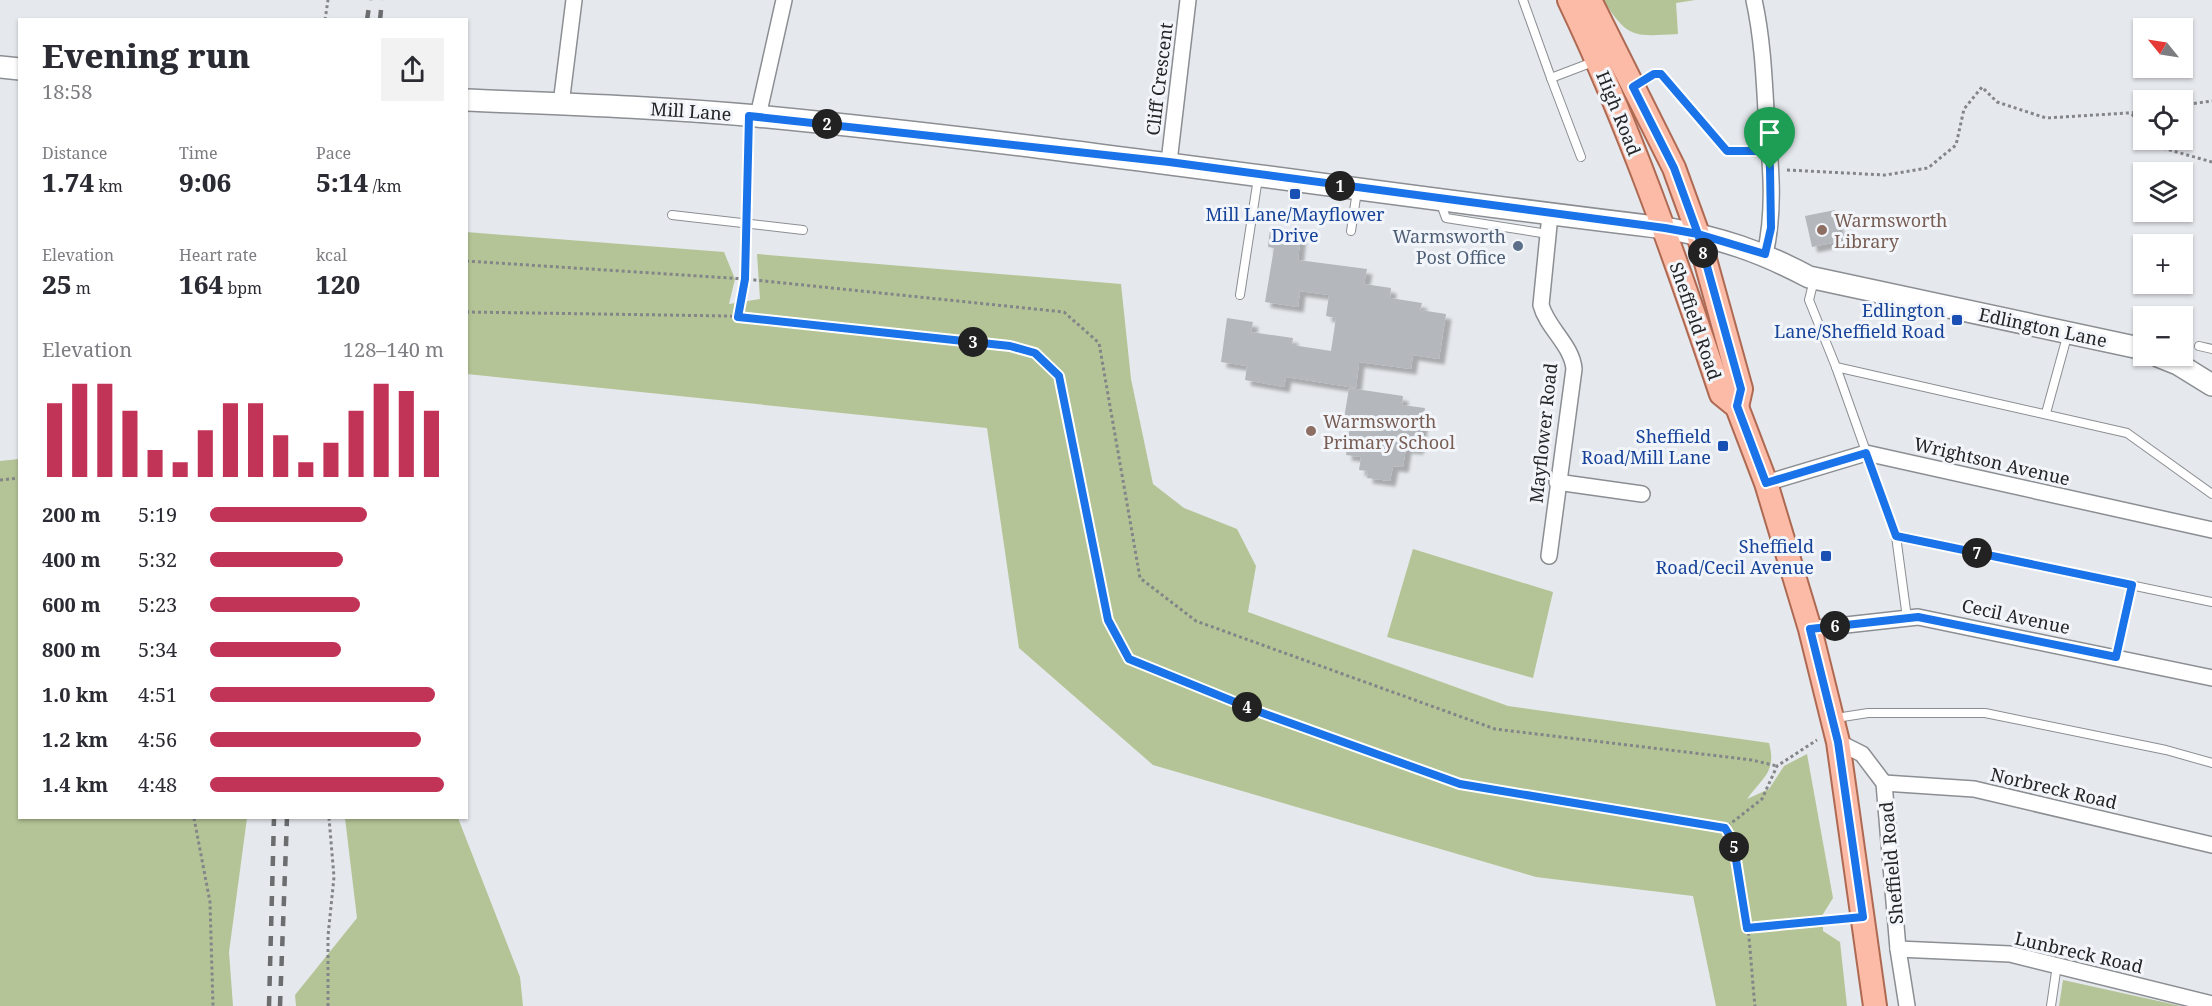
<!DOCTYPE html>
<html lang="en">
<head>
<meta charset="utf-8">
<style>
	:root { --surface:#fff; --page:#f2f2f3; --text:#2b2b33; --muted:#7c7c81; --accent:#c23358 }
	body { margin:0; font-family:"Noto Serif",serif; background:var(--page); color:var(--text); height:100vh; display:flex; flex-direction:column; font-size:22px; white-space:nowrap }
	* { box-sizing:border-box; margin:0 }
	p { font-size:20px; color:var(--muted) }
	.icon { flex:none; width:33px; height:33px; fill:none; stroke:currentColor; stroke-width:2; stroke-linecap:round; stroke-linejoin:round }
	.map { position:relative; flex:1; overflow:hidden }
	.sheet { position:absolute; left:18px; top:18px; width:450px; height:801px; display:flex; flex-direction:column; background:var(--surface); border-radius:0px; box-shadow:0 2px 4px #0004 }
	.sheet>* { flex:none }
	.needle { width:39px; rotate:300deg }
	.controls { position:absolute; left:2133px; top:18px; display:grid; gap:12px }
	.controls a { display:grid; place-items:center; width:60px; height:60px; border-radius:0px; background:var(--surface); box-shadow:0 2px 4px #0004; font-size:30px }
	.pin { position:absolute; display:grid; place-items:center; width:51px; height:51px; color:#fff; margin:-62px -26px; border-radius:50% 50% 50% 0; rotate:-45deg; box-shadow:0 0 6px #0007 }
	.pin .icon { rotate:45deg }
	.km { position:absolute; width:30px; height:30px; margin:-15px; border-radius:50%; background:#222; color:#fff; font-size:16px; line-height:30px; text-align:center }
	.round { display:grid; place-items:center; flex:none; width:63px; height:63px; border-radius:0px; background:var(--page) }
	.overview { display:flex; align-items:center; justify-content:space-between; height:102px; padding:0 24px }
	h1 { font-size:33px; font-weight:800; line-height:45px }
	.metrics { display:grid; grid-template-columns:repeat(3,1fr); gap:9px; height:102px; padding:6px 24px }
	.metrics div { display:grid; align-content:center }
	.metrics b { font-size:26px; font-weight:800 }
	.metrics small { font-size:16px; font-weight:400 }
	.metrics p { font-size:16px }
	.chart { height:168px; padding:12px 24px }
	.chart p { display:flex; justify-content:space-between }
	.chart svg { width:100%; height:108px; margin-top:6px; stroke:var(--accent); stroke-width:6 }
	ul { padding:0 24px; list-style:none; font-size:20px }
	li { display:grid; grid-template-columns:96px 72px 1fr; align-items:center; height:45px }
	li i { height:15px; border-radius:8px; background:var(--accent) }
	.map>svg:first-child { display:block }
	.green { fill:#b4c496 }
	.building { fill:#b4b7bb; filter:url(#shadow) }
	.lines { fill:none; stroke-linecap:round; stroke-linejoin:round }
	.lane-casing { stroke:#8b8e92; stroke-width:10 }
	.street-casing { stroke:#8b8e92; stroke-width:18 }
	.secondary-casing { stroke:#8b8e92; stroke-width:24 }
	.primary-casing { stroke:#ae6952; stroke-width:26 }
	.path { stroke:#838588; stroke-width:3; stroke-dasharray:3 3; stroke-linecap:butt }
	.lane { stroke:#fff; stroke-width:8 }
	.street { stroke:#fff; stroke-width:15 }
	.secondary { stroke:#fff; stroke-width:21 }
	.primary { stroke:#fbbba6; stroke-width:22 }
	.rail { stroke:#6b6d6f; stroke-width:4.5; stroke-dasharray:10 10; stroke-linecap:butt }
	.route-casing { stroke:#fff; stroke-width:12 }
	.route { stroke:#1a73e8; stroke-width:8 }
	.transit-dot { fill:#1a4fb4; stroke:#f2f5fa; stroke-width:2 }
	.education-dot { fill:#8d6e63; stroke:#f2f5fa; stroke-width:2 }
	.service-dot { fill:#5c6f8a; stroke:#f2f5fa; stroke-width:2 }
	.labels { text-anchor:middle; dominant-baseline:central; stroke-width:6; stroke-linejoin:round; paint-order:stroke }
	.street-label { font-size:18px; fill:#242526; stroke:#f2f5fa }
	.transit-label { font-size:18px; fill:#164399; stroke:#f2f5fa; text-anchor:end }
	.education-label { font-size:18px; fill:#785e54; stroke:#f2f5fa; text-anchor:start }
	.service-label { font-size:18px; fill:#4e5e75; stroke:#f2f5fa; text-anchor:end }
</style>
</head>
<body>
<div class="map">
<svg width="2212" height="1006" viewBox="0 0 2212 1006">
	<defs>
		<filter id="shadow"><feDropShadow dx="5.5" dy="5.5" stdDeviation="1.5" flood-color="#0004"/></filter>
	</defs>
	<rect width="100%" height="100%" fill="#e5e8ec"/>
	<g class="green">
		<path d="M1603 0H1695L1676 3 1678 34C1634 36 1629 40 1603 0Z"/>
		<path d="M466 232 724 252 735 279 729 304 760 299 757 254 1121 284 1131 379 1153 484 1184 508 1237 529 1256 566 1248 612 1508 706 1769 743C1777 772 1762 778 1747 799L1769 789 1784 766 1807 754 1833 898 1823 914V931L1840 942 1847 1006H1716L1693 896 1536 877 1153 765 1019 648 987 428 467 374Z"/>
		<polygon points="19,459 20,818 247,818 229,952 233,1006 0,1006 0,461"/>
		<polygon points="1413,549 1553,592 1533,678 1387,637"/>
		<polygon points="345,818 458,818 520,977 523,1006 296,1006 295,995 357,918"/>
		<polygon points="2063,980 2181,1006 2059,1006"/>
	</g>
	<g class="building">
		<polygon points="1835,210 1841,241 1812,247 1805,216"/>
		<polygon points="1270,229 1301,233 1298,260 1367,269 1364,284 1391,288 1390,298 1422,303 1420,310 1446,314 1439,359 1413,355 1411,369 1359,362 1356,388 1286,377 1284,387 1245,380 1247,366 1221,362 1227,318 1253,322 1251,332 1293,338 1292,345 1331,351 1336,318 1326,316 1329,295 1300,291 1298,307 1265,302 1274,248 1268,247"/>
		<polygon points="1349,388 1403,396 1402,405 1425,408 1418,449 1406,448 1403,467 1393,466 1390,481 1367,478 1368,471 1359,470 1361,457 1346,455 1350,426 1343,425"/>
	</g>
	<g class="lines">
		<defs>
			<g id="lane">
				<polyline points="1523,0 1551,78 1593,62"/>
				<polyline points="1551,78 1581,157"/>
				<polyline points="1635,87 1654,74 1661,74 1727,151 1769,151"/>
				<polyline points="1440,201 1446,218 1548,234"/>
				<polyline points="672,215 803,230"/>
				<polyline points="746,223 749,117"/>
				<polyline points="1351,231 1357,191"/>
				<polyline points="1814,280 1809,300 1836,367 1896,536 2212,602"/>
				<polyline points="1240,295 1258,178"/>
				<polyline points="2199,346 2212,349"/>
				<polyline points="1836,367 2127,433 2212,494"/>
				<polyline points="2046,413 2068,333"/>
				<polyline points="1896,536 1907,618"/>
				<polyline points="2116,657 2132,585"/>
				<polyline points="1836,718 1868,713 1985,713 2166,750 2212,763"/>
				<polyline points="2051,1006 2057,965"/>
			</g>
			<g id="street">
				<path d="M1754 0C1762 36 1764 74 1766 111 1770 158 1776 207 1765 254"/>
				<polyline points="561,104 574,0"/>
				<polyline points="758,116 784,0"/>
				<polyline points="1169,162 1188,0"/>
				<polyline points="1557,482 1642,494"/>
				<polyline points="1766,483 1866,453 2212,530"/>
				<path d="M1549 556 1574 369C1572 345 1547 328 1541 305L1550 215"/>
				<polyline points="1810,629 1918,617 2212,678"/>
				<polyline points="1838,742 1862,754 1884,783 1898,949 1907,1006"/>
				<polyline points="1884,783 1974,789 2212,845"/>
				<polyline points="1898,949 2010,954 2212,1004"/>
			</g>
			<g id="secondary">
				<polyline points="0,67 20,69"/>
				<path d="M466 100C563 104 660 107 757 116 1061 145 1362 192 1665 228 1721 238 1760 251 1809 277L2144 349"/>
				<polyline points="2158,356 2178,364 2212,385"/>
			</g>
			<g id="primary">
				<path d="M1569 0C1630 128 1676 260 1721 394L1737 407 1766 483 1810 629 1838 742 1875 1006"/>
				<polyline points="1590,0 1674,168 1698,234 1741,389 1737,407"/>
			</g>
		</defs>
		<use href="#lane" class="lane-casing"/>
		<use href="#street" class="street-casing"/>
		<use href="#secondary" class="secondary-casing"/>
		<use href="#primary" class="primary-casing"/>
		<g class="path">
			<polyline points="325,20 328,0"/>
			<polyline points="2182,105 2212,101"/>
			<polyline points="2132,114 2144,132"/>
			<polyline points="2148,140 2152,145 2212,162"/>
			<polyline points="1787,170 1885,175 1928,168 1956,145 1964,109 1982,87 1997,102 2046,118 2144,112"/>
			<polyline points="466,261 745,279 1064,312 1099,343 1140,578 1196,621 1495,729 1752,760 1777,766"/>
			<polyline points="466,312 729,316 1010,346 1035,353 1059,376 1108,620 1129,659 1257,711 1460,784 1725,828 1762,799 1777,766 1817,740"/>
			<polyline points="738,317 745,279 745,236"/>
			<polyline points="0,480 20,478"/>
			<polyline points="194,818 210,902 213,1006"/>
			<path d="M1725 828C1747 863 1750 961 1755 1006"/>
			<polyline points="1747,928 1843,919"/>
			<polyline points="328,1006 328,936 334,877 329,818"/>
		</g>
		<use href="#lane" class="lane"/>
		<use href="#street" class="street"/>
		<use href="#secondary" class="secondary"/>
		<use href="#primary" class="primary"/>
		<g class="rail">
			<polyline points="367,20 370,0"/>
			<polyline points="380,20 382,0"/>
			<polyline points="269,1006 274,818"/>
			<polyline points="280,1006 287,818"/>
		</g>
	</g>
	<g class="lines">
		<defs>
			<polyline id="route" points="1770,169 1771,228 1765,254 1698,234 1665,228 1169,162 749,116 745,279 738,317 1010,346 1035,353 1059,376 1108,620 1129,659 1257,711 1460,784 1725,828 1733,841 1747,928 1863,917 1838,742 1810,629 1918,617 2116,657 2132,585 1896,536 1866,453 1766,483 1737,406 1741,389 1698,234 1674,168 1633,87 1654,74 1661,74 1727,151 1769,151 1770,169"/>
		</defs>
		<use href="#route" class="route-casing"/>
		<use href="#route" class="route"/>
	</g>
	<g class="transit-dot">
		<rect x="1289" y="188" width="12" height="12" rx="3"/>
		<rect x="1951" y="314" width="12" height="12" rx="3"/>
		<rect x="1717" y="440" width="12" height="12" rx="3"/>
		<rect x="1820" y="550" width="12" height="12" rx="3"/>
	</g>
	<g class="education-dot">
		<circle cx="1822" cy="230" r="6"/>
		<circle cx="1311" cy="431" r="6"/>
	</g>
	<circle class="service-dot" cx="1518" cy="246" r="6"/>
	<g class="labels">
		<g class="street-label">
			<text transform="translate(1159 79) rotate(-83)">Cliff Crescent</text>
			<text transform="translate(691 111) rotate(4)">Mill Lane</text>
			<text transform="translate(1619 113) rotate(68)">High Road</text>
			<text transform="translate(1696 321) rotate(71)">Sheffield Road</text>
			<text transform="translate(2043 327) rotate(12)">Edlington Lane</text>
			<text transform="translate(1543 433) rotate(-84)">Mayflower Road</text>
			<text transform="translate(1992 461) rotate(13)">Wrightson Avenue</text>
			<text transform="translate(2016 616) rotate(12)">Cecil Avenue</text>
			<text transform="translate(2054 788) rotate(13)">Norbreck Road</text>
			<text transform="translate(1891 863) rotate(-95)">Sheffield Road</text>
			<text transform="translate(2079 952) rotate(13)">Lunbreck Road</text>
		</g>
		<g class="transit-label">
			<text x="1295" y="214" text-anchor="middle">Mill Lane/Mayflower<tspan x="1295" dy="21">Drive</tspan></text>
			<text x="1945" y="310">Edlington<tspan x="1945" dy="21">Lane/Sheffield Road</tspan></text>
			<text x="1711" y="436">Sheffield<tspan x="1711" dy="21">Road/Mill Lane</tspan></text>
			<text x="1814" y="546">Sheffield<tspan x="1814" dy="21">Road/Cecil Avenue</tspan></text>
		</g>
		<g class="education-label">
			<text x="1834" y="220">Warmsworth<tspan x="1834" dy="21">Library</tspan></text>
			<text x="1323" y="421">Warmsworth<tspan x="1323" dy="21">Primary School</tspan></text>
		</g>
		<g class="service-label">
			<text x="1506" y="236">Warmsworth<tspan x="1506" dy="21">Post Office</tspan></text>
		</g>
	</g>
</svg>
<div class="controls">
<a><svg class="needle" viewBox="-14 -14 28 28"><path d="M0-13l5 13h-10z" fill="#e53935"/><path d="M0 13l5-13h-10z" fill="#7c7c81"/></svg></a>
<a><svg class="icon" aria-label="locate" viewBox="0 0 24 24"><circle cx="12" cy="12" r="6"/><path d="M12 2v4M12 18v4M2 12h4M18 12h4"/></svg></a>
<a><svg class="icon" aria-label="layers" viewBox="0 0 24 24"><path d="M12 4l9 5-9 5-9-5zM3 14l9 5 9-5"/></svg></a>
<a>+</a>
<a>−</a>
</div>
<div class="pin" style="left:1770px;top:169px;background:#1e9e55"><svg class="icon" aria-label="arrive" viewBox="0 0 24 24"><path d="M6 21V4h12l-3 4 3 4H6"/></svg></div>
<b class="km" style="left:1340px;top:186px">1</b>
<b class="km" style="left:827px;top:124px">2</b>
<b class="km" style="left:973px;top:342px">3</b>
<b class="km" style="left:1247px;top:707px">4</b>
<b class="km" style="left:1734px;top:847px">5</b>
<b class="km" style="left:1835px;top:626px">6</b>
<b class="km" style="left:1977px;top:553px">7</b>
<b class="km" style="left:1703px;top:253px">8</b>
<section class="sheet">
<div class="overview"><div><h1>Evening run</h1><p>18:58</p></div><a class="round"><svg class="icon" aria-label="share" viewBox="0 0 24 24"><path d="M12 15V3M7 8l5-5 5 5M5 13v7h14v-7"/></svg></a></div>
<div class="metrics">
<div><p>Distance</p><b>1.74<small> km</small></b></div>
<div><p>Time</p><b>9:06</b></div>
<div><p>Pace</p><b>5:14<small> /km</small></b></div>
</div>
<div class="metrics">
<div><p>Elevation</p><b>25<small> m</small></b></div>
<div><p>Heart rate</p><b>164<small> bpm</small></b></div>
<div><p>kcal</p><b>120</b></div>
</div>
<div class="chart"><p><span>Elevation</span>128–140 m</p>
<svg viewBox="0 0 160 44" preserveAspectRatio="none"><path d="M5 44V14M15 44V6M25 44V6M35 44V17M45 44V33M55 44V38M65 44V25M75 44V14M85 44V14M95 44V27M105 44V38M115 44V30M125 44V17M135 44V6M145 44V9M155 44V17"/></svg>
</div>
<ul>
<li><b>200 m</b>5:19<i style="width:67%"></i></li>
<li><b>400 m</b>5:32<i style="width:57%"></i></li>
<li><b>600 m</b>5:23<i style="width:64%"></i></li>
<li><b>800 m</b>5:34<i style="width:56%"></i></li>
<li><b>1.0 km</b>4:51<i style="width:96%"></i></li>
<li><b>1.2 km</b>4:56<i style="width:90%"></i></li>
<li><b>1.4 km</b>4:48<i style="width:100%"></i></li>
</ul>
</section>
</div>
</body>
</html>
